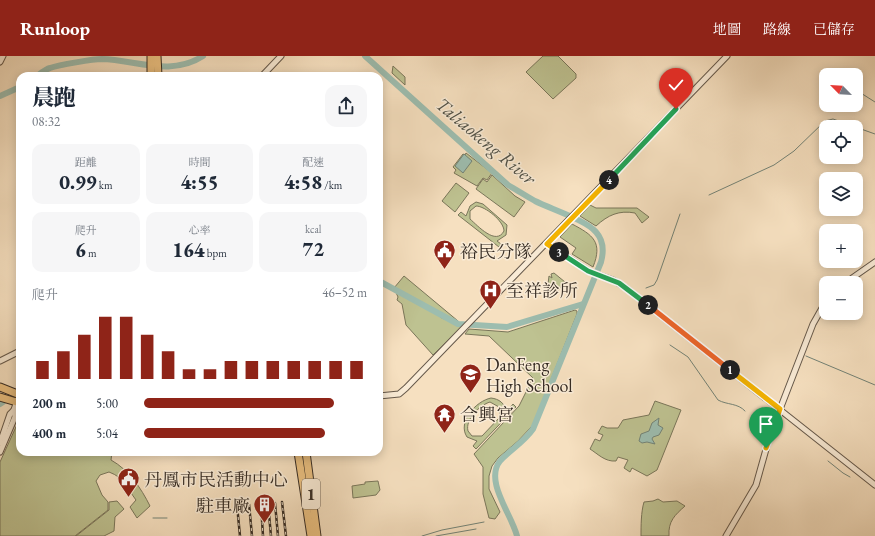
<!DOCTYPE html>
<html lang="zh-TW">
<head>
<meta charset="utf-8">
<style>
	:root { --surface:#fff; --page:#f6f6f7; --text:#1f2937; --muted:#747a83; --accent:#8f2418 }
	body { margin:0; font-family:"EB Garamond","Noto Serif TC",serif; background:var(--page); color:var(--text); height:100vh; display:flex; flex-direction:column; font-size:15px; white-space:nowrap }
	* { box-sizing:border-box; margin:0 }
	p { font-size:13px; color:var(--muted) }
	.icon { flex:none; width:22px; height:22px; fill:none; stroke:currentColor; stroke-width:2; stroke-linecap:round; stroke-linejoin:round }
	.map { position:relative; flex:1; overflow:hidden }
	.details { position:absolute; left:16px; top:16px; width:367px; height:384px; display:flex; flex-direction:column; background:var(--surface); border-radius:12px; box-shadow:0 2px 10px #0003 }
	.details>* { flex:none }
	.needle { width:26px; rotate:294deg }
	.fabs { position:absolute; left:819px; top:12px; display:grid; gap:8px }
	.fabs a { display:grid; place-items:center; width:44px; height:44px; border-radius:8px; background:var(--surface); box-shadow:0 2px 10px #0003; font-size:20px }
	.pin { position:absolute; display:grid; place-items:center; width:34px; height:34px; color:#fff; margin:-41px -17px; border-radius:50% 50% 50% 0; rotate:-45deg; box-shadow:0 0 4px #0007 }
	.pin .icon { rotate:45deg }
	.km { position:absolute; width:20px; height:20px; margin:-10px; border-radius:50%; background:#222; color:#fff; font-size:11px; line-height:20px; text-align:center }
	.round { display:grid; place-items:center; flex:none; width:42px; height:42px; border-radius:12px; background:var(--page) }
	.headline { display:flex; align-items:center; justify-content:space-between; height:68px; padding:0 16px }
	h1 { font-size:22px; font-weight:800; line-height:30px }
	.metrics { display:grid; grid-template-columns:repeat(3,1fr); gap:6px; height:68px; padding:4px 16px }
	.metrics div { display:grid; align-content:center; border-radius:10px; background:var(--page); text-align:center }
	.metrics b { font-size:20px; font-weight:800 }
	.metrics small { font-size:11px; font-weight:400 }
	.metrics p { font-size:11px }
	.chart { height:112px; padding:8px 16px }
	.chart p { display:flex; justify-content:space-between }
	.chart svg { width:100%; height:72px; margin-top:4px; stroke:var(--accent); stroke-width:6 }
	ul { padding:0 16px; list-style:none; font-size:13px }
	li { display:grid; grid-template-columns:64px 48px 1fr; align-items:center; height:30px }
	li i { height:10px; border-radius:5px; background:var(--accent) }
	header { display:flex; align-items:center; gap:24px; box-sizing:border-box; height:56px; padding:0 20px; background:var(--accent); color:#fff }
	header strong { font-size:19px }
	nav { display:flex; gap:22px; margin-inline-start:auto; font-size:14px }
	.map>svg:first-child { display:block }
	.green { fill:#bec291; stroke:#7a765a; fill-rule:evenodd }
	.water { fill:#9dbdaf; stroke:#738377 }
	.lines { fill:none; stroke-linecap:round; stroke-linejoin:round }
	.stream { stroke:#738377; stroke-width:1 }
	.river { stroke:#9dbdaf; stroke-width:6 }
	.tertiary-casing { stroke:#65584a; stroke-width:7 }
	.primary-casing { stroke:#352b23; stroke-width:9 }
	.tertiary { stroke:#f9ebd6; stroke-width:5 }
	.primary { stroke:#ebc080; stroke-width:7 }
	.rail-casing { stroke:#352b23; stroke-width:2.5 }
	.rail { stroke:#f9ebd6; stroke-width:1; stroke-dasharray:3; stroke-linecap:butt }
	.split-1-casing { stroke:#fff; stroke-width:8 }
	.split-2-casing { stroke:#fff; stroke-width:8 }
	.split-3-casing { stroke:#fff; stroke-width:8 }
	.split-4-casing { stroke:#fff; stroke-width:8 }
	.split-5-casing { stroke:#fff; stroke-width:8 }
	.split-1 { stroke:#f5b400; stroke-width:5 }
	.split-2 { stroke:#f0652b; stroke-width:5 }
	.split-3 { stroke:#22a559; stroke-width:5 }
	.split-4 { stroke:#f5b400; stroke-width:5 }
	.split-5 { stroke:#22a559; stroke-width:5 }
	.labels { text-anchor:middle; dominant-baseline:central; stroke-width:3; stroke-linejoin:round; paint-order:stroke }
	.shield { fill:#f9ebd6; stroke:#706559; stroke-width:1 }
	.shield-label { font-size:17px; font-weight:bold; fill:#352b23 }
	.poi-label { font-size:18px; fill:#352b23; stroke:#f9ebd6; text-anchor:start }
	.water-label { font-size:19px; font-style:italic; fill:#4f5046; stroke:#f9ebd6 }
</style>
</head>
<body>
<header>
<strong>Runloop</strong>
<nav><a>地圖</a><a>路線</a><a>已儲存</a></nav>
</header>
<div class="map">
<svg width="875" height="480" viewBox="0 0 875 480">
	<rect width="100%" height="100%" fill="#f6e0c0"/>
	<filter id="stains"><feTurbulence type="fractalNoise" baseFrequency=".005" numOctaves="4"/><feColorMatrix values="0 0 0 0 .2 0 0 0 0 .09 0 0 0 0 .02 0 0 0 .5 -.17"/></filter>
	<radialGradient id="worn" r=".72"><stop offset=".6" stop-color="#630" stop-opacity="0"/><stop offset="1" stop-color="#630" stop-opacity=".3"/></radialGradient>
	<g class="green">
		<polygon points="543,0 558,0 576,18 576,22 553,43 526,16"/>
		<polygon points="393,10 405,21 405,29 392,17"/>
		<polygon points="466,97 492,117 487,124 483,122 477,130 454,117 456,114 453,111 463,98 465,99"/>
		<polygon points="492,119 515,140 525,146 514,161 476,133 483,123 487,126"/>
		<polygon points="456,127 469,137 455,156 442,145"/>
		<path d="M476 146 483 148 507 169 506 179 497 185 501 188 499 191 458 159 461 156 466 160 470 150ZM476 150C485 150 504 165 504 175 496 190 478 170 470 163V155Z"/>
		<path d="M590 149 596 152H637L649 161 642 167 635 157C619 154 608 159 596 170L580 160Z"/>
		<path d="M572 168C593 179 603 186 593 211L572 198 576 192 560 181Z"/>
		<polygon points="554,217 565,226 557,236 548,228 549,220 552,222 551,218"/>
		<polygon points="404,220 458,265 455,265 442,257 440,261 462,271 433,299 406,269 402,248 397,244 398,241 394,232"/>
		<polygon points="575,254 577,255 577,258 533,369 518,385 498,402 492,410 489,420 489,433 500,456 495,463 489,462 483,438 483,411 474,398 519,350 533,322 489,280 465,278 469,273 508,276"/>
		<path d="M491 342C499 343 505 347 506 356L513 348 516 351 476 393 473 390 477 385 467 381C457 366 476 345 491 342ZM490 346 499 351 500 361 482 380H472L468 375C465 363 480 349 490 346Z"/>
		<path d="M655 345 681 354 657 414 647 420 632 412 630 416 624 412 628 404 618 401 616 405C605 406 598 398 590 393L595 383 600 385 603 379 598 377 602 370 607 372H618L623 364 649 359Z"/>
		<path d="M20 362V396H112L111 404C129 414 141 432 150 450L137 462 130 451 136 444C126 431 125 422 109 416L100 419 96 425 102 439 108 446V454L75 480H0V406Z"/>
		<polygon points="378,425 380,434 376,439 353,442 352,430 365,428 365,426"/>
		<path d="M658 443 663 446 677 445 685 450C675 459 668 465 669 480H641C641 470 641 456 644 446L653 445Z"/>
		<polygon points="117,445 124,453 115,461 114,475 104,480 76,480 109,454 109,446"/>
	</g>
	<g class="water">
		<polygon points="464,98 472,105 463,117 455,110"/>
		<polygon points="659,362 658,369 663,372 659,379 653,381 652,383 655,388 647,386 642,387 639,385 641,378 649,375 652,367"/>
	</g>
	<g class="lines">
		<g class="stream">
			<polyline points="824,14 832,19"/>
			<polyline points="856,34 875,46"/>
			<polyline points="709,139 774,109 794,95 825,65 833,63 875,78"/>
			<polyline points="646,232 654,229 657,224 680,158"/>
			<path d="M670 289 688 301 718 344C727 349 738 347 745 355"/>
			<polyline points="806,300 875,329"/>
			<polyline points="828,405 843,417 850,421"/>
			<polyline points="153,462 167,462"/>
			<polyline points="422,480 442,474 484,466"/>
			<polyline points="436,480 476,473"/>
		</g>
		<g class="river">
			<path d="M365 0 508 129C517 134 526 140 535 145 551 153 586 164 596 176 604 185 604 195 601 206L533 373C524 386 510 394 500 405 484 425 512 459 517 480"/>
			<path d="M37 20C41 17 46 13 50 12 59 9 93 3 102 3 136 4 171 21 203 0"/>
			<polyline points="0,40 20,31"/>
			<polyline points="379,225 458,268 507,271 583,248"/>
			<polyline points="0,348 3,346"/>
		</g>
		<defs>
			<g id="tertiary">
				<polyline points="0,6 3,0"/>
				<polyline points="262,20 281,0"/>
				<polyline points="547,187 588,215 613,224 626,232 875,429"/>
				<polyline points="845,227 875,206"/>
				<polyline points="20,269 20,286"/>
				<polyline points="0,305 20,295"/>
				<polyline points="379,340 399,338 406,332 727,0"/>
				<polyline points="0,387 10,358 14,354"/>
				<polyline points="0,396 15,361 14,354 17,344"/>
				<polyline points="726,480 756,429 770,379 813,268 826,245"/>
			</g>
			<g id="primary">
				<polyline points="151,0 151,20"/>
				<polyline points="157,0 158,20"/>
				<polyline points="0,331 20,339"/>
				<polyline points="0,341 20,347"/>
				<polyline points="298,396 311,480"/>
				<polyline points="306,396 317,480"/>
			</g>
		</defs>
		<use href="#tertiary" class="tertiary-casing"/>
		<use href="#primary" class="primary-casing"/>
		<use href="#tertiary" class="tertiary"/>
		<use href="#primary" class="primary"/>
		<defs>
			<g id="rail">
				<polyline points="282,446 286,480"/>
				<polyline points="268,447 271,480"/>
				<polyline points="275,447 278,480"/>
				<polyline points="249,448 252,480"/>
				<polyline points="261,448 263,480"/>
				<polyline points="237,449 240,480"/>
			</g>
		</defs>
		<use href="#rail" class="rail-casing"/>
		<use href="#rail" class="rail"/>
	</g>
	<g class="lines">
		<defs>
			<polyline id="split-1" points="730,314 780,353 766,392"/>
			<polyline id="split-2" points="648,249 730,314"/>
			<polyline id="split-3" points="559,196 588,215 619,227 648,249"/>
			<polyline id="split-4" points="559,196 547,188 609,124"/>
			<polyline id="split-5" points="609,124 676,53"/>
		</defs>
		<use href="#split-1" class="split-1-casing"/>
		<use href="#split-2" class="split-2-casing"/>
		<use href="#split-3" class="split-3-casing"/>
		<use href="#split-4" class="split-4-casing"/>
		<use href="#split-5" class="split-5-casing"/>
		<use href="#split-1" class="split-1"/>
		<use href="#split-2" class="split-2"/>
		<use href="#split-3" class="split-3"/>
		<use href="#split-4" class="split-4"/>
		<use href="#split-5" class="split-5"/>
	</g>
	<defs>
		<symbol id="civic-pin" viewBox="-11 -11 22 30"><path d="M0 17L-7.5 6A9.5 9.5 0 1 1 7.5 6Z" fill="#8f2418" stroke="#f9ebd6"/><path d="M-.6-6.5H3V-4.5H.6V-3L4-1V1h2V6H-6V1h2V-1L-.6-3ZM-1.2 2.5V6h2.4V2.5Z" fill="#fff"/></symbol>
		<symbol id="hospital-pin" viewBox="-11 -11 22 30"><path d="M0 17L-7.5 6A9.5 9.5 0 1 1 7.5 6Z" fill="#8f2418" stroke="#f9ebd6"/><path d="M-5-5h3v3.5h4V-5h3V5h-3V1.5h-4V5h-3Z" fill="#fff"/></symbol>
		<symbol id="school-pin" viewBox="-11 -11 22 30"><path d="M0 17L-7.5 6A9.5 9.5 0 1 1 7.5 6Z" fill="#8f2418" stroke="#f9ebd6"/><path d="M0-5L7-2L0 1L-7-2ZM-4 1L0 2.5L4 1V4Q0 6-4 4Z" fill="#fff"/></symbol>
		<symbol id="temple-pin" viewBox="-11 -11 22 30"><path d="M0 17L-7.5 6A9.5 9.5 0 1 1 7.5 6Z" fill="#8f2418" stroke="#f9ebd6"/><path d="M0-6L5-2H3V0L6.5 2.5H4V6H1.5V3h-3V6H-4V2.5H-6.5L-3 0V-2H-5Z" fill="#fff"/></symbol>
		<symbol id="building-pin" viewBox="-11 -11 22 30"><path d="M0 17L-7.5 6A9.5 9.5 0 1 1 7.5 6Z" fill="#8f2418" stroke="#f9ebd6"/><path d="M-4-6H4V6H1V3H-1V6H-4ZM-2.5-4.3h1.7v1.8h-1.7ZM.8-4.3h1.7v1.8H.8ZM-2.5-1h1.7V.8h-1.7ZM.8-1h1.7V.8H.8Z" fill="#fff"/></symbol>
	</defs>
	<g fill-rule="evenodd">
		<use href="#civic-pin" x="432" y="182" width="25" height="34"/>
		<use href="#hospital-pin" x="478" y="222" width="25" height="34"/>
		<use href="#school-pin" x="458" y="306" width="25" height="34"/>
		<use href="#temple-pin" x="432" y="346" width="25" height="34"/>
		<use href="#civic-pin" x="116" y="410" width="25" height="34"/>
		<use href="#building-pin" x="252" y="436" width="25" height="34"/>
	</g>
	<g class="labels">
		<rect class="shield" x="302" y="423" width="18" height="30" rx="3"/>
		<g class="shield-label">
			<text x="311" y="438">1</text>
		</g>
		<g class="poi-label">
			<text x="460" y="195">裕民分隊</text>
			<text x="506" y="234">至祥診所</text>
			<text x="486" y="308">DanFeng<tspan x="486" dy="21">High School</tspan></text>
			<text x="460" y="358">合興宮</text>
			<text x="144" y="423">丹鳳市民活動中心</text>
			<text x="250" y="449" text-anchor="end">駐車廠</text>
		</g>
		<g class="water-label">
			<text transform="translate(486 85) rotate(40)">Taliaokeng River</text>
		</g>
	</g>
	<rect width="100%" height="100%" filter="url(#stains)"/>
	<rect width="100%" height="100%" fill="url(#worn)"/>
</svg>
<div class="fabs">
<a><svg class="needle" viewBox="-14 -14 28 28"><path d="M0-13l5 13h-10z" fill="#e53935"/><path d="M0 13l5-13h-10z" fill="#747a83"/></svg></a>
<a><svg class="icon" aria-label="locate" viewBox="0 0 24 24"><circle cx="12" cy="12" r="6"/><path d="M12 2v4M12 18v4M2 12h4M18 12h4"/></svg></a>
<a><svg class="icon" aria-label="layers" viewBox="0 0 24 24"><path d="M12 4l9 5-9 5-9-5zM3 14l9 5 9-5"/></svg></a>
<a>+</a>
<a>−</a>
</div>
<div class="pin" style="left:766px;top:392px;background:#1e9e55"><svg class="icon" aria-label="arrive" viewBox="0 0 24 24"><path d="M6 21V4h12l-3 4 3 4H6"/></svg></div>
<div class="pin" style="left:676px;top:53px;background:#d93025"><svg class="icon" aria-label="check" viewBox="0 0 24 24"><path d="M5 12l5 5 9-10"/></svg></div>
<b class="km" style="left:730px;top:314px">1</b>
<b class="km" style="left:648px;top:249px">2</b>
<b class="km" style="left:559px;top:196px">3</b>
<b class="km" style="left:609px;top:124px">4</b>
<section class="details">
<div class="headline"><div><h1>晨跑</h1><p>08:32</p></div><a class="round"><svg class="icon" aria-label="share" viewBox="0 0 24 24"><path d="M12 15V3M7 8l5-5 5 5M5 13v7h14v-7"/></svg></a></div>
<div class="metrics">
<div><p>距離</p><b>0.99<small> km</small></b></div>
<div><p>時間</p><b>4:55</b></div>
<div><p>配速</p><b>4:58<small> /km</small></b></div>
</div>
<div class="metrics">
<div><p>爬升</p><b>6<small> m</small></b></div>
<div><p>心率</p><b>164<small> bpm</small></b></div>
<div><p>kcal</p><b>72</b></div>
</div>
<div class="chart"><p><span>爬升</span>46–52 m</p>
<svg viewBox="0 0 160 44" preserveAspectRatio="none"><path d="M5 44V33M15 44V27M25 44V17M35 44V6M45 44V6M55 44V17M65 44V27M75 44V38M85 44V38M95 44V33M105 44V33M115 44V33M125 44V33M135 44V33M145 44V33M155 44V33"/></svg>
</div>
<ul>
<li><b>200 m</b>5:00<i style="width:85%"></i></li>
<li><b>400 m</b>5:04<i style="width:81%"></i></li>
</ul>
</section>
</div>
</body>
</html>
